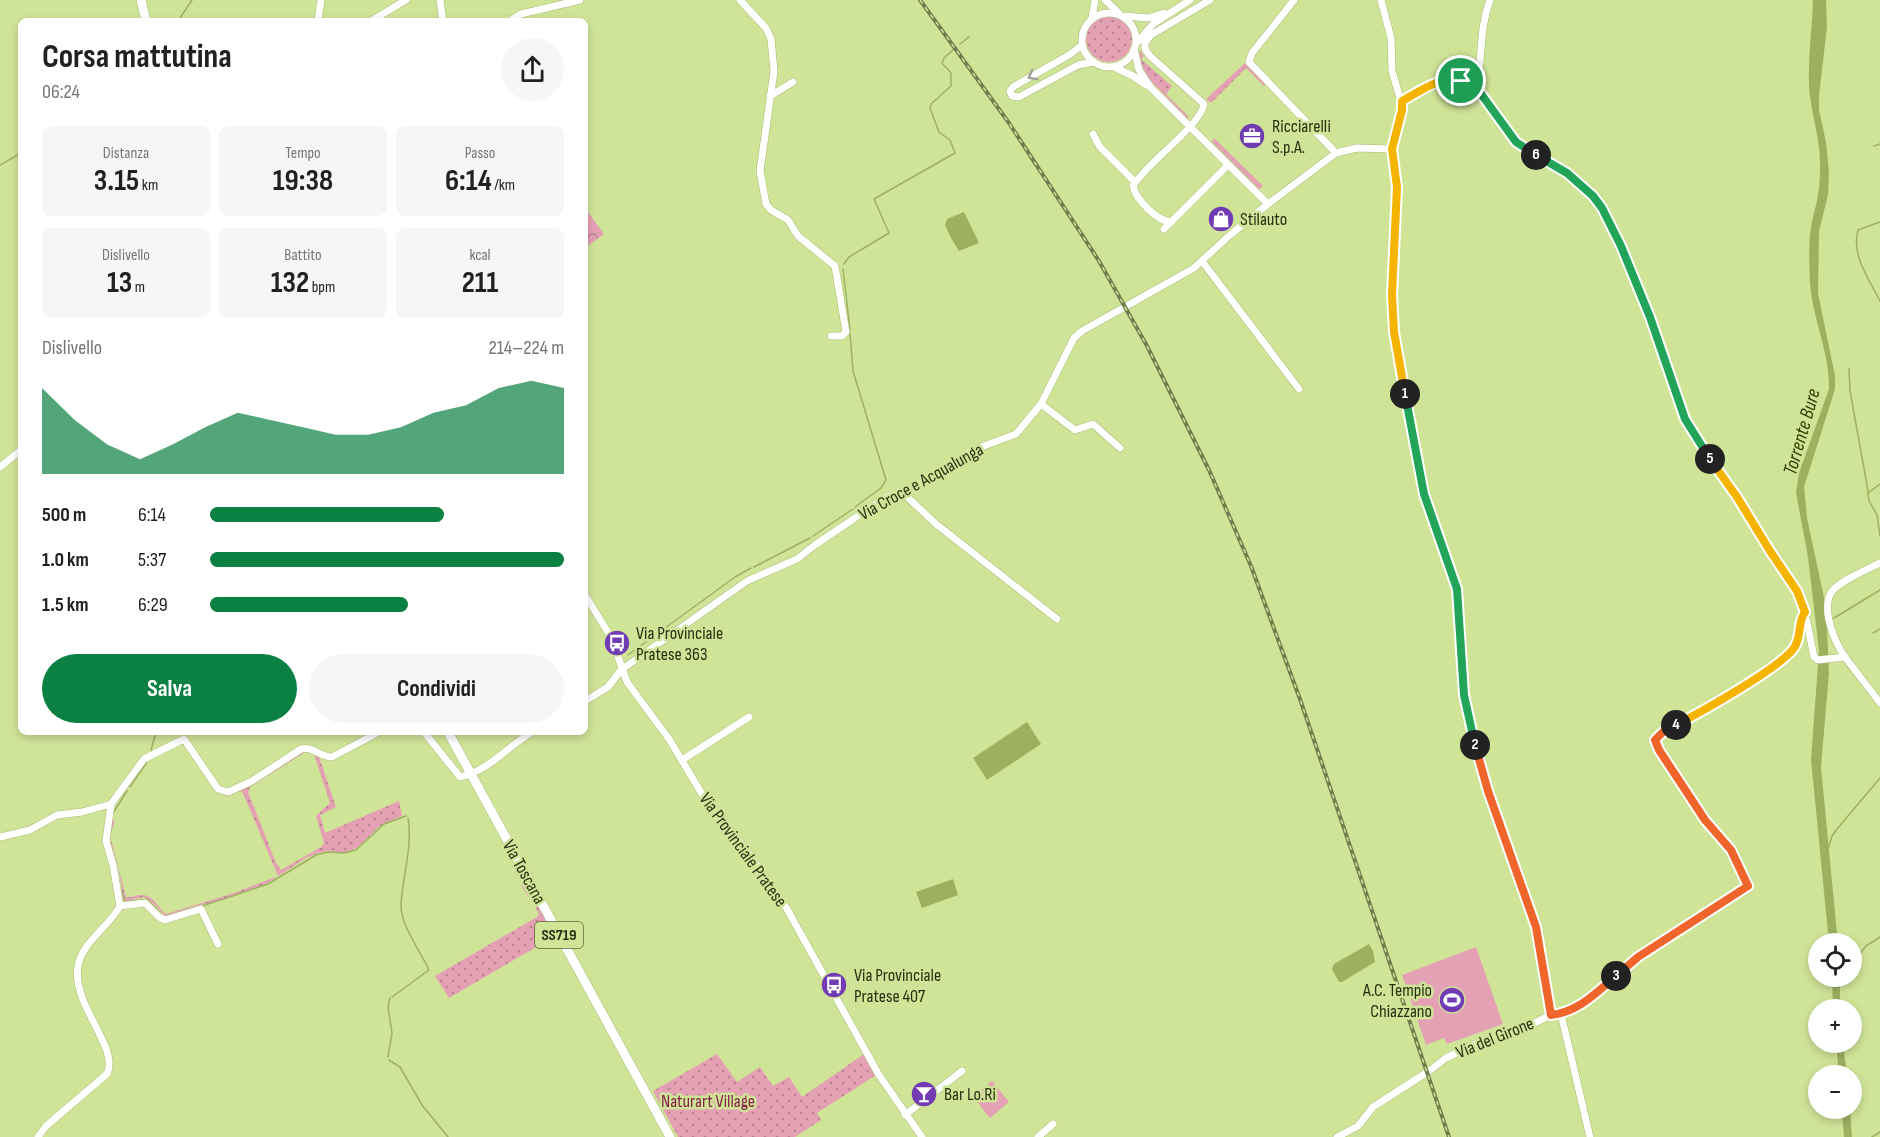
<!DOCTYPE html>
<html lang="it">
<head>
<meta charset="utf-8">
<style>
	:root { --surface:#fff; --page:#f6f6f6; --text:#202124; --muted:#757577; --accent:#0b8043 }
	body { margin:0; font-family:"Sofia Sans Condensed",sans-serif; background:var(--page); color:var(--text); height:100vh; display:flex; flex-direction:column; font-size:22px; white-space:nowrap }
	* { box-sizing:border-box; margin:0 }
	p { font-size:20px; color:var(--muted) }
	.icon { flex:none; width:33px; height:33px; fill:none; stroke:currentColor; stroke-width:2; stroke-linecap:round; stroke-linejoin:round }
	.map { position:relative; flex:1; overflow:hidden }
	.side { position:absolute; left:18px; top:18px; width:570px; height:717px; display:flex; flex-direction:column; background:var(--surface); border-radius:9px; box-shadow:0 3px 9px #0003 }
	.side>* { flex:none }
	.controls { position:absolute; left:1808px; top:933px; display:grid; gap:12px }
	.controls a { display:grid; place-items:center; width:54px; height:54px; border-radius:50%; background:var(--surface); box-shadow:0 3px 9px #0003; font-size:30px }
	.pin { position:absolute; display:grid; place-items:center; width:51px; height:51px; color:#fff; margin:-26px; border:3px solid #fff; border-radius:50%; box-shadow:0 2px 6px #0007 }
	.km { position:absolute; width:30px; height:30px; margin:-15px; border-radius:50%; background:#222; color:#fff; font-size:16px; line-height:30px; text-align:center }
	.round { display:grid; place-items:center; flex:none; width:63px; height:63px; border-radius:32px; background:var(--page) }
	.summary { display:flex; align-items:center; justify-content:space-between; height:102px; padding:0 24px }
	h1 { font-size:33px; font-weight:700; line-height:45px }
	.stats { display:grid; grid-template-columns:repeat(3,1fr); gap:9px; height:102px; padding:6px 24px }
	.stats div { display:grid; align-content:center; border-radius:9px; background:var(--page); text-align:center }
	.stats b { font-size:30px; font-weight:700 }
	.stats small { font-size:16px; font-weight:400 }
	.stats p { font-size:16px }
	.chart { height:168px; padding:12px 24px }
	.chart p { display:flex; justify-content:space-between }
	.chart svg { width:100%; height:108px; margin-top:6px; fill:var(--accent); opacity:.7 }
	.cta { display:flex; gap:12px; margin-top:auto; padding:12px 24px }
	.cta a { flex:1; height:69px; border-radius:36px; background:var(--accent); color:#fff; font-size:24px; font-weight:700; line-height:69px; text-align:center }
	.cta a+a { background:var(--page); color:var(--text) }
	ul { padding:0 24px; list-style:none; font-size:20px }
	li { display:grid; grid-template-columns:96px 72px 1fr; align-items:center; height:45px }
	li i { height:15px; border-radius:8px; background:var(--accent) }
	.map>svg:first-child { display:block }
	.grass { fill:url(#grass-dots); fill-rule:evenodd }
	.forest { fill:url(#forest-crowns) }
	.pitch { fill:#e5a1b4 }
	.water { fill:#9cb060 }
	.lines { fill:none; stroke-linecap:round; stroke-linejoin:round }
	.stream { stroke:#9cb060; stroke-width:1.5 }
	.minor-casing { stroke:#a9bb72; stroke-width:8 }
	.major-casing { stroke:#a9bb72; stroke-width:10 }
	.minor { stroke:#fff; stroke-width:7 }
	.major { stroke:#fff; stroke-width:9 }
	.rail-casing { stroke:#717d4c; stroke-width:4 }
	.rail { stroke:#d0e498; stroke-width:1.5; stroke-dasharray:4.5; stroke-linecap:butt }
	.oneway { stroke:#9fa294 }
	.split-1-casing { stroke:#fff; stroke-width:12 }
	.split-2-casing { stroke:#fff; stroke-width:12 }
	.split-3-casing { stroke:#fff; stroke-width:12 }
	.split-4-casing { stroke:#fff; stroke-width:12 }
	.split-5-casing { stroke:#fff; stroke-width:12 }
	.split-6-casing { stroke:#fff; stroke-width:12 }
	.split-7-casing { stroke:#fff; stroke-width:12 }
	.split-1 { stroke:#f5b400; stroke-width:8 }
	.split-2 { stroke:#22a559; stroke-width:8 }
	.split-3 { stroke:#f0652b; stroke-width:8 }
	.split-4 { stroke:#f0652b; stroke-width:8 }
	.split-5 { stroke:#f5b400; stroke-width:8 }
	.split-6 { stroke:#22a559; stroke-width:8 }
	.split-7 { stroke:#22a559; stroke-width:8 }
	.labels { text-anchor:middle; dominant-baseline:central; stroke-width:5; stroke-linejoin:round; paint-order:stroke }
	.shield { fill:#d0e498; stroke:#5b663a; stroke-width:1.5 }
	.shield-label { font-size:16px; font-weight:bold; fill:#293012 }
	.poi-label { font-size:18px; fill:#293012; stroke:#d0e498; text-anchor:start }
	.street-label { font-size:18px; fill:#293012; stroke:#d0e498 }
	.park-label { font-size:18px; fill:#85224a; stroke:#d0e498 }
	.water-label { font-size:20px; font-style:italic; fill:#323d00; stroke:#d0e498 }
</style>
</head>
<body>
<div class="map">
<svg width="1880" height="1137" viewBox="0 0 1880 1137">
	<defs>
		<pattern id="grass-dots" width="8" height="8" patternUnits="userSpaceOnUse" patternTransform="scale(1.5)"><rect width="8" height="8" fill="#e5a1b4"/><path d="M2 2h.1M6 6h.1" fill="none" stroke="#ba8491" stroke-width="1.8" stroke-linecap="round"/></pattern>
		<pattern id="forest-crowns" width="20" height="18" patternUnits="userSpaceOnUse" patternTransform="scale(1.5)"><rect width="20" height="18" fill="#e5a1b4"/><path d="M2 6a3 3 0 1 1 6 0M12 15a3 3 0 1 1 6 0" fill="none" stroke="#ba8491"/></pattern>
	</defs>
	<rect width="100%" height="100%" fill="#d0e498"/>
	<g class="grass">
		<circle cx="1109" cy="39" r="23"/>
		<polygon points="1140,50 1144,56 1141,59 1172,86 1166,94 1189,117 1187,118 1148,78 1140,61 1141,60 1139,61"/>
		<polygon points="1246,62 1266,84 1264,86 1246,68 1211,103 1206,99"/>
		<polygon points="1214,138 1263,186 1259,189 1212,142"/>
		<path d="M305 751 318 754 336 807 320 815 325 833 399 801 402 816 380 826 357 848 343 853 327 851 318 853 306 858 266 884 227 899 192 907 166 917 154 904 144 897 127 901 124 900C122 889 120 878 118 867 113 848 107 841 112 821L115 820 110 836 126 897C132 898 135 895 142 895 154 895 158 908 166 914L234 893 278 876 243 793 241 791 225 797V795L240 789ZM307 751 314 754 330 803 316 816 324 843 321 847 281 870 276 863 248 792 250 787Z"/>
		<polygon points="526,882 558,944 554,946 550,939 449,998 435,976 537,917 539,914 530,896 528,897 521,885"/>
		<polygon points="717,1054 737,1082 760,1067 773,1086 789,1077 802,1097 864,1054 876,1075 817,1113 821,1120 795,1137 678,1137 653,1091"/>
	</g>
	<polygon class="forest" points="585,208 604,234 585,248"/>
	<g class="pitch">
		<polygon points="1476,947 1503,1024 1447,1044 1444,1038 1426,1045 1402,975"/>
		<polygon points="992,1081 1009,1102 990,1118 973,1097"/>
	</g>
	<g class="water">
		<path d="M1813 0H1826L1827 27 1819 95V110L1826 142 1829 173 1828 195 1819 231 1818 293 1835 376V389L1804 487 1807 518 1826 607 1829 673 1821 767 1838 944 1829 943 1811 759 1819 651 1808 557 1796 493 1799 473 1829 389C1830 353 1812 318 1810 282 1809 260 1808 234 1814 213 1818 198 1820 184 1820 168 1821 140 1811 114 1809 87 1808 57 1812 29 1813 0Z"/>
		<polygon points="964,212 979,243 959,251 951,238 945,225 947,219"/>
		<polygon points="1027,722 1041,744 987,780 973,758"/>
		<polygon points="953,879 958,895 922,908 916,892"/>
		<polygon points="1369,944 1373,951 1375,962 1342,982 1339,982 1332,969 1334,964"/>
		<polygon points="1832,977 1840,977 1840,1009 1833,1009"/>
		<polygon points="1836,1043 1843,1043 1847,1075 1839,1075"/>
		<polygon points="1842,1109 1850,1109 1852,1137 1844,1137"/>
	</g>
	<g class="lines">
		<g class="stream">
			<polyline points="178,21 192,0"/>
			<polyline points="960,44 969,37"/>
			<polyline points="1874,146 1880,144"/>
			<polyline points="0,165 21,153"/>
			<path d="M1880 222 1858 230C1851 255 1869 279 1880 301"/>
			<polyline points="844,264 849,257 889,233 874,199 955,153 950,140 939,132 930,108 931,104 951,86 951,73 942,63 944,58 953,50"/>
			<polyline points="843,269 850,330"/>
			<polyline points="850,333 853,371 886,480 881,488 855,507"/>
			<polyline points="1849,369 1850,391 1867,485 1869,501 1877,515 1880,536"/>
			<polyline points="1868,493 1880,484"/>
			<polyline points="813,536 853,509"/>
			<polyline points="754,567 810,538"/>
			<polyline points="1834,618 1880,590"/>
			<polyline points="1873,633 1880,629"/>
			<polyline points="628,655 735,577 751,568"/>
			<polyline points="151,750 156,732"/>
			<polyline points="130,787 147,762"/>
			<polyline points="113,813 127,791"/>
			<polyline points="1828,849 1832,836 1837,829 1880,778"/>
			<polyline points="120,887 125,902 147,899 163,916"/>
			<polyline points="202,906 268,884 316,855 328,852 344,853 356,850 384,824 406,816"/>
			<polyline points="1851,965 1866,946 1880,937"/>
			<polyline points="1839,982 1845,976"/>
			<path d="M392 997 429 970C421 952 401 926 401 906 402 877 413 848 408 818"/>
			<polyline points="388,1057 392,1033 388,1007 390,998"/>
			<polyline points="389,1060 400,1067 422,1105 448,1137"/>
			<polyline points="1872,1137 1880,1132"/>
		</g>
		<defs>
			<g id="minor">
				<polyline points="440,0 443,21"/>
				<polyline points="740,0 766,28 771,39 774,71 760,171 766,204 771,210 788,220 798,236 835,266 846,332 842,336 831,336"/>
				<polyline points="1105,0 1119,13"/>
				<polyline points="1294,0 1252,53 1249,62 1336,153"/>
				<polyline points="1381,0 1391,38 1392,71 1402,105 1392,149 1397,187 1392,295 1393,332 1421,483 1457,589 1463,683 1468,718 1488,791 1536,927 1551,1015"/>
				<circle cx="1109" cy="40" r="27"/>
				<polyline points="1125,16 1148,18 1164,13"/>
				<polyline points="1092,18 1095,0"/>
				<polyline points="318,21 321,0"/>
				<polyline points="371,21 406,0"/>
				<polyline points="510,21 521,14 580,0"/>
				<polyline points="1137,43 1153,24 1190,0"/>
				<polyline points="1082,45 1069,55 1013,87 1010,91 1012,96 1019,97 1078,65 1094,62"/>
				<polyline points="1134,49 1139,70 1151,88 1268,204"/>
				<polyline points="1114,67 1133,76 1146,85"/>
				<path d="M1476 87C1483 57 1479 29 1490 0"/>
				<polyline points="770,96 793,82"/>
				<polyline points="1402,101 1449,79 1457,80 1476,87 1490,109 1516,142 1567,173 1593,196 1602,208 1621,246 1650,317 1685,419 1799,596 1807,622 1814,657 1818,660 1845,657 1880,703"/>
				<polyline points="1093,134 1100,147 1135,182"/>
				<path d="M1171 222C1157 221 1136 200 1133 186 1146 163 1200 127 1204 104L1150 56 1145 49V43L1151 35 1210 0"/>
				<polyline points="1164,229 1228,165"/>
				<polyline points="1202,261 1299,389"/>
				<polyline points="1041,404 1075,430 1093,424 1120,448"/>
				<polyline points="0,467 21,450"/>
				<polyline points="903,493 936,524 1057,619"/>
				<polyline points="585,595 611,637 627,682 669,739 705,799 746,849 787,909 879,1075 922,1137"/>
				<path d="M1845 657C1835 643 1821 610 1831 593 1837 582 1868 569 1880 563"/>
				<polyline points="585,701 608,687 621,670 747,581 797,559 815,545 880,501 892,495 910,491 973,450 1016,434 1041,404 1074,338 1082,331 1194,268 1230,235 1268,204 1336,153 1357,148 1392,149"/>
				<path d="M424 732 460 777C490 770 507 747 532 732"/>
				<polyline points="682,760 749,717"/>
				<polyline points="0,837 30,830 57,815 82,812 111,804"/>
				<polyline points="120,906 145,903 159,917 165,920 201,909 218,944"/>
				<polyline points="1561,1014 1590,1137"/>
				<polyline points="905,1115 962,1071"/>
				<path d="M38 1137 46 1126 107 1074C120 1048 71 1004 78 966 82 942 109 927 120 906L113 865 106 841 111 804 144 759 184 739 218 789 228 792 252 781 301 749C313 746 320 757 332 757L379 732"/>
				<polyline points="1038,1137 1053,1124"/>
				<polyline points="1337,1137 1358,1126 1373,1107 1429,1071 1446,1058 1484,1040 1520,1030 1551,1015 1568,1012 1579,1006 1589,999 1638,957 1747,888 1747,883 1731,850 1692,803 1659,750 1655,740 1664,731 1734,691 1785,657 1797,643 1801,619 1805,612"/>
			</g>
			<g id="major">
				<polyline points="141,0 146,21"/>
				<polyline points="448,732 670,1137"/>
			</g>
		</defs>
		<use href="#minor" class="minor-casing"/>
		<use href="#major" class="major-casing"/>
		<use href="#minor" class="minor"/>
		<use href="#major" class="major"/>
		<defs>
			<polyline id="rail" points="920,0 1009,123 1099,261 1147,346 1209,470 1251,566 1301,702 1449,1137"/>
		</defs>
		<use href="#rail" class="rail-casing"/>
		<use href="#rail" class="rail"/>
	</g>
	<defs><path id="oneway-chevron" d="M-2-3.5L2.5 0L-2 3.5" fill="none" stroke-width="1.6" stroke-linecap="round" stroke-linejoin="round" transform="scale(1.5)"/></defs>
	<use class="oneway" href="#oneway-chevron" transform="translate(1032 76) rotate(151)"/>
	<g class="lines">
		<defs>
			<path id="split-1" d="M1405 394 1394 332 1392 295 1397 187 1392 149 1402 110V101C1419 92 1441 75 1461 81"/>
			<polyline id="split-2" points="1405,394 1424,494 1457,589 1464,695 1475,745"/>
			<path id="split-3" d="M1475 745 1488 791 1536 927 1551 1015C1578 1012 1596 993 1616 976"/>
			<polyline id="split-4" points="1616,976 1638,957 1748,886 1731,850 1705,820 1659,750 1655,740 1664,731 1676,725"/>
			<path id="split-5" d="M1676 725C1701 712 1780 668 1794 648 1802 637 1797 623 1805 612L1797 591 1770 551 1737 497 1710 459"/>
			<polyline id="split-6" points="1536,155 1567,173 1593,196 1602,208 1621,246 1650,317 1685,419 1710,459"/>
			<polyline id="split-7" points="1461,81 1476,87 1516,142 1536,155"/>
		</defs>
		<use href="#split-1" class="split-1-casing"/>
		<use href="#split-2" class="split-2-casing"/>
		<use href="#split-3" class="split-3-casing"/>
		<use href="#split-4" class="split-4-casing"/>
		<use href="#split-5" class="split-5-casing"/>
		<use href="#split-6" class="split-6-casing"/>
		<use href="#split-7" class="split-7-casing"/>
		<use href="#split-1" class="split-1"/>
		<use href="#split-2" class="split-2"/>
		<use href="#split-3" class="split-3"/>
		<use href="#split-4" class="split-4"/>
		<use href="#split-5" class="split-5"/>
		<use href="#split-6" class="split-6"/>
		<use href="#split-7" class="split-7"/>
	</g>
	<defs>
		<symbol id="office-disc" viewBox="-11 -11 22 22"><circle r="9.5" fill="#713cb3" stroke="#d0e498"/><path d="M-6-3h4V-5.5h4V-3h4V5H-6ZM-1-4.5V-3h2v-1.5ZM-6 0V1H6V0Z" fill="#fff"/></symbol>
		<symbol id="shop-disc" viewBox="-11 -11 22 22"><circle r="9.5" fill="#713cb3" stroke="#d0e498"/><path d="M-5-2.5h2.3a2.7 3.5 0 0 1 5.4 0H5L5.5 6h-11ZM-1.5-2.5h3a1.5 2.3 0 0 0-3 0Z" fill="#fff"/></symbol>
		<symbol id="bus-disc" viewBox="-11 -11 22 22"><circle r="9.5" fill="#713cb3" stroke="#d0e498"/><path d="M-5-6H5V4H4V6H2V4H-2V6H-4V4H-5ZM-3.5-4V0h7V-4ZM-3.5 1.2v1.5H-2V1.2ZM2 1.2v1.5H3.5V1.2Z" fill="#fff"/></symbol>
		<symbol id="stadium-disc" viewBox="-11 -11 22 22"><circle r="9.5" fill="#713cb3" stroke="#d0e498"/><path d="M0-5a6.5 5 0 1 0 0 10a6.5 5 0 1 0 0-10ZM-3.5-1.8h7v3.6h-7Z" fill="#fff"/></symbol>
		<symbol id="bar-disc" viewBox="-11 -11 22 22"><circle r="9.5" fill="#713cb3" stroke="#d0e498"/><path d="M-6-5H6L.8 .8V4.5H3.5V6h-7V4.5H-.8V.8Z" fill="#fff"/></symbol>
	</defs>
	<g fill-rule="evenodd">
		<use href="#office-disc" x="1237" y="121" width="30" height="30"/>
		<use href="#shop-disc" x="1206" y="204" width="30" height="30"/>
		<use href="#bus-disc" x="602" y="628" width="30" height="30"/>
		<use href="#bus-disc" x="819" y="970" width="30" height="30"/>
		<use href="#stadium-disc" x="1437" y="985" width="30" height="30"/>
		<use href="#bar-disc" x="909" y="1079" width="30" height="30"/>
	</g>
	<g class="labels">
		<rect class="shield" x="535" y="922" width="48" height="26" rx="4.5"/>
		<g class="shield-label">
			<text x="559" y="935">SS719</text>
		</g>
		<g class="poi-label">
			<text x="1272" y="126">Ricciarelli<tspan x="1272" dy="21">S.p.A.</tspan></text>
			<text x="1240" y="219">Stilauto</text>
			<text x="636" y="633">Via Provinciale<tspan x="636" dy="21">Pratese 363</tspan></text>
			<text x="854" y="975">Via Provinciale<tspan x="854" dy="21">Pratese 407</tspan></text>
			<text x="1432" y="990" text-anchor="end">A.C. Tempio<tspan x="1432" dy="21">Chiazzano</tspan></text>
			<text x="944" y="1094">Bar Lo.Ri</text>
		</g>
		<g class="street-label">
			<text transform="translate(921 482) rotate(-29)">Via Croce e Acqualunga</text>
			<text transform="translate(743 850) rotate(54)">Via Provinciale Pratese</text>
			<text transform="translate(524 872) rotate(61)">Via Toscana</text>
			<text transform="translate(1495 1038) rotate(-22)">Via del Girone</text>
		</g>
		<g class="park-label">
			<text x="708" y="1101">Naturart Village</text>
		</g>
		<g class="water-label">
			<text transform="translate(1802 432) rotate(-74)">Torrente Bure</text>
		</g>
	</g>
</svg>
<div class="controls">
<a><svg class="icon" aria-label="locate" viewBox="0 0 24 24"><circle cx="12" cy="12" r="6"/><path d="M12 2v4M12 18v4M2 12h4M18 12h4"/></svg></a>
<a>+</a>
<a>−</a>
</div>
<div class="pin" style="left:1461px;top:81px;background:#1e9e55"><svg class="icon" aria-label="arrive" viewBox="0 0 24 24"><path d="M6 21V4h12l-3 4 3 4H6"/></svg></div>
<b class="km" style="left:1405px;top:394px">1</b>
<b class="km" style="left:1475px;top:745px">2</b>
<b class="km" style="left:1616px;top:976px">3</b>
<b class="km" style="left:1676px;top:725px">4</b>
<b class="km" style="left:1710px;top:459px">5</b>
<b class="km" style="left:1536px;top:155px">6</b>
<section class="side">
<div class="summary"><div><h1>Corsa mattutina</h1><p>06:24</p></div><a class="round"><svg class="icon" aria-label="share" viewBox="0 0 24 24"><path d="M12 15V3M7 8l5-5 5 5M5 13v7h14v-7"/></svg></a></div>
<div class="stats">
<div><p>Distanza</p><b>3.15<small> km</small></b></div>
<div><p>Tempo</p><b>19:38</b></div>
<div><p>Passo</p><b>6:14<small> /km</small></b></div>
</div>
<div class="stats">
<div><p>Dislivello</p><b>13<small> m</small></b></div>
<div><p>Battito</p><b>132<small> bpm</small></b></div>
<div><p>kcal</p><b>211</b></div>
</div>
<div class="chart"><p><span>Dislivello</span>214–224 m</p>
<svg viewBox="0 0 160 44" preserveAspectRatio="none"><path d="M0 44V9L10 22L20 32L30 38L40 32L50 25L60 19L70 22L80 25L90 28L100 28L110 25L120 19L130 16L140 9L150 6L160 9V44z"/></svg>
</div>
<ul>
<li><b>500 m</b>6:14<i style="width:66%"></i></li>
<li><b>1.0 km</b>5:37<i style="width:100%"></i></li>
<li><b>1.5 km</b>6:29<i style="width:56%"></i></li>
</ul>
<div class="cta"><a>Salva</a><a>Condividi</a></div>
</section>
</div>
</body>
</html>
